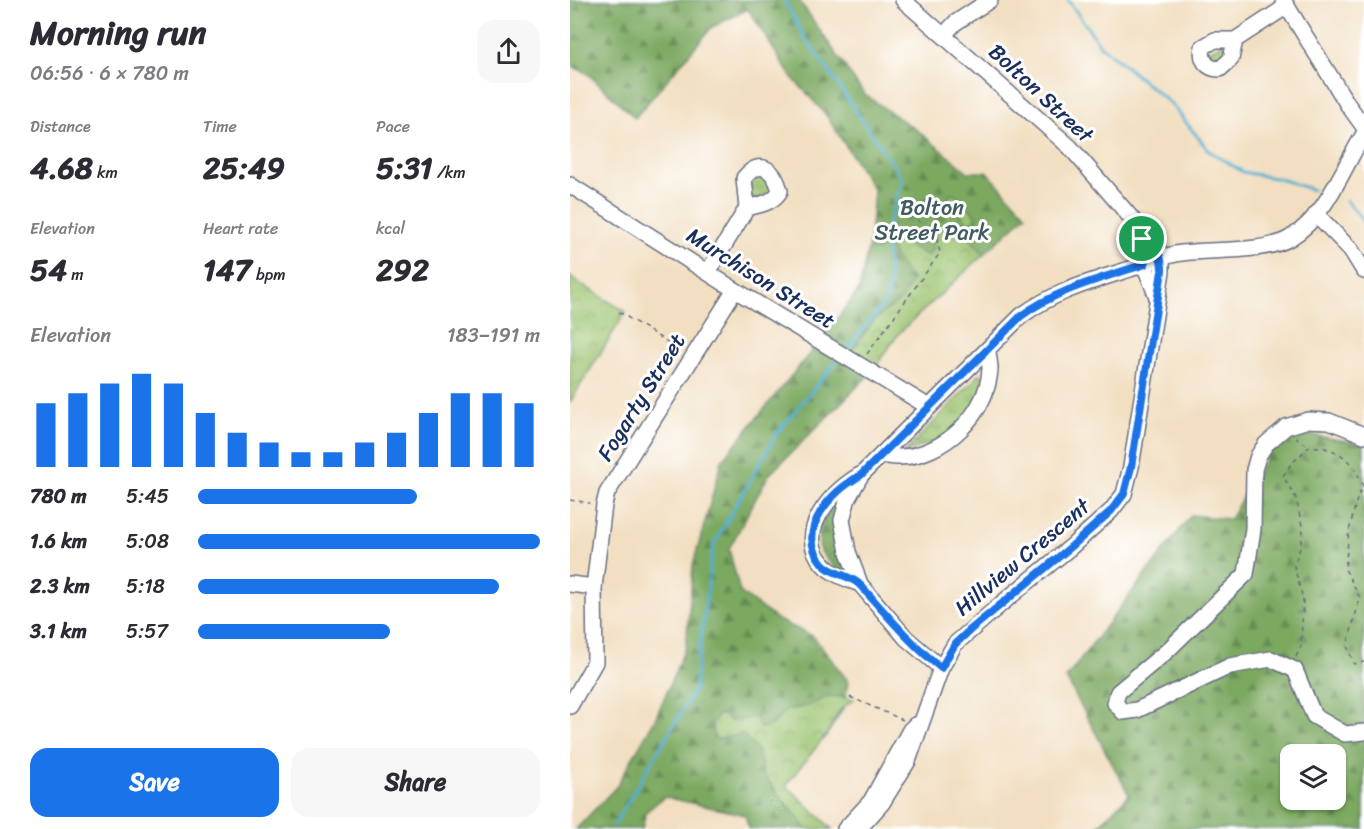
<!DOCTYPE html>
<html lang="en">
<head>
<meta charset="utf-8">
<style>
	:root { --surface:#fff; --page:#f7f7f7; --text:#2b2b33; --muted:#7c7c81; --accent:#1a73e8 }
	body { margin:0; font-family:Sriracha,sans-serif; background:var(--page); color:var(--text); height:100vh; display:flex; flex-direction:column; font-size:22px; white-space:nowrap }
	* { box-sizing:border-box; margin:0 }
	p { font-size:20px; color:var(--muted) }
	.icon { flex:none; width:33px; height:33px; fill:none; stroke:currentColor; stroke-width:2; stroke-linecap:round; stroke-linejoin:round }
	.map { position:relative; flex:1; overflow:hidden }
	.drawer { display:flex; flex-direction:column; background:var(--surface); width:570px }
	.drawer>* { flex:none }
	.buttons { position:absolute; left:710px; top:744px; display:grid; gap:12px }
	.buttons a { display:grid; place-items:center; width:66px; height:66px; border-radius:12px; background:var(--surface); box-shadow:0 2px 4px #0004; font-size:30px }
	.pin { position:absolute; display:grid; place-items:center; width:51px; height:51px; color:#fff; margin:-26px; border:3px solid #fff; border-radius:50%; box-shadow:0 2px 6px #0007 }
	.round { display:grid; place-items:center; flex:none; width:63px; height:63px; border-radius:18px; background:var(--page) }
	.overview { display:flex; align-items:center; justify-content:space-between; height:102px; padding:0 30px }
	h1 { font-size:33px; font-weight:700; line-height:45px }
	.stats { display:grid; grid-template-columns:repeat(3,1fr); gap:9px; height:102px; padding:6px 30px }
	.stats div { display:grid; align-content:center }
	.stats b { font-size:30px; font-weight:700 }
	.stats small { font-size:16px; font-weight:400 }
	.stats p { font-size:16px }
	.chart { height:168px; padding:12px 30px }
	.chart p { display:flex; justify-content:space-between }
	.chart svg { width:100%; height:108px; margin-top:6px; stroke:var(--accent); stroke-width:6 }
	.primary-button { display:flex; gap:12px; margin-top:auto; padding:12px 30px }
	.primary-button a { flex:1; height:69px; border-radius:18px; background:var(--accent); color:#fff; font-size:24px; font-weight:700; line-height:69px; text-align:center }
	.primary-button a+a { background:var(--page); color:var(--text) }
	ul { padding:0 30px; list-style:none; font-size:20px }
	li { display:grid; grid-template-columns:96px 72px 1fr; align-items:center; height:45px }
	li i { height:15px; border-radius:8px; background:var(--accent) }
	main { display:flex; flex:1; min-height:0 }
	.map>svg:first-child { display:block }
	.grass { fill:url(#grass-tufts); stroke:#5b7966; stroke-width:1.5 }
	.forest { fill:url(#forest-firs); stroke:#4c6c60; stroke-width:1.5; fill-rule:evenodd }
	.park { fill:url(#park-crowns); stroke:#5b7966; stroke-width:1.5 }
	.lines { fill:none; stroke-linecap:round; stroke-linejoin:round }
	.stream { stroke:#51afd0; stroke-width:3 }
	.minor-casing { stroke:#666d81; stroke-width:18 }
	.path { stroke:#666d81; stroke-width:1.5; stroke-dasharray:4.5 4.5; stroke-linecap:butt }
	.minor { stroke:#fff; stroke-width:15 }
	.route-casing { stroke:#fff; stroke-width:12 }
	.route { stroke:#1a73e8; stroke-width:8 }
	.labels { text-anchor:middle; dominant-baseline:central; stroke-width:6; stroke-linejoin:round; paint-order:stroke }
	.street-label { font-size:22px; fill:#1b2f5e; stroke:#fff }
	.park-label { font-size:22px; fill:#415b63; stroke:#fff }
</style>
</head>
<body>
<main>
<section class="drawer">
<div class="overview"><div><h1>Morning run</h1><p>06:56 · 6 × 780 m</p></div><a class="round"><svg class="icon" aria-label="share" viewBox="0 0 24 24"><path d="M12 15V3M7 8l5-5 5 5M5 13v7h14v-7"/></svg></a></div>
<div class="stats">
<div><p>Distance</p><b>4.68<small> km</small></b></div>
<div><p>Time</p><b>25:49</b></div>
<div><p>Pace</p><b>5:31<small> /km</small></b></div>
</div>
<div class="stats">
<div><p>Elevation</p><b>54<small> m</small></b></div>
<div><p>Heart rate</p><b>147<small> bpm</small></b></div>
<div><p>kcal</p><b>292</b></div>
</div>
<div class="chart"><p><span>Elevation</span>183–191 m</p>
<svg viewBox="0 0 160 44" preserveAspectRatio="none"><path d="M5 44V18M15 44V14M25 44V10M35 44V6M45 44V10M55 44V22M65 44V30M75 44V34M85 44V38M95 44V38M105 44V34M115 44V30M125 44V22M135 44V14M145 44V14M155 44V18"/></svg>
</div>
<ul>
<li><b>780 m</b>5:45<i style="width:64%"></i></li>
<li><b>1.6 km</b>5:08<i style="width:100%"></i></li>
<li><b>2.3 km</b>5:18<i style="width:88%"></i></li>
<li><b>3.1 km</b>5:57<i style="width:56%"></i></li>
</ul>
<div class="primary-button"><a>Save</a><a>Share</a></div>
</section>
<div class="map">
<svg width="794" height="829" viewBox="0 0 794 829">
	<defs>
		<pattern id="grass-tufts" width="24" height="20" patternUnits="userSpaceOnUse" patternTransform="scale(1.5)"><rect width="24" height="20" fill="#9bc36e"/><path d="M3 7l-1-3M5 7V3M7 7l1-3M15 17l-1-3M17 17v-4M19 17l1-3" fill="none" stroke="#7e9f5e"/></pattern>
		<pattern id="forest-firs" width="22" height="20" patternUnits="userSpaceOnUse" patternTransform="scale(1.5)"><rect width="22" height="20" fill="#7ca961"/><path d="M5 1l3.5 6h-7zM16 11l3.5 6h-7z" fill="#658a53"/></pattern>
		<pattern id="park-crowns" width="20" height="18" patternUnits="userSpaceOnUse" patternTransform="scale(1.5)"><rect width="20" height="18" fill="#9bc36e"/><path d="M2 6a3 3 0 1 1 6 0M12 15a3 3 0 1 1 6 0" fill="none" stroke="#7e9f5e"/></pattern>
	</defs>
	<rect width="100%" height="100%" fill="#fff"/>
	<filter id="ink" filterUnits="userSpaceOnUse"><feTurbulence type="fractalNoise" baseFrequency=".0167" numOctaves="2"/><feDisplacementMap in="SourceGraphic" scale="12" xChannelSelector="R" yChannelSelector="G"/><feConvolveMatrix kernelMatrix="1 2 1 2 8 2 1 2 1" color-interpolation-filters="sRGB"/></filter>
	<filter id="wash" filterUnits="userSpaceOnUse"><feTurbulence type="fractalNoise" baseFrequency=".008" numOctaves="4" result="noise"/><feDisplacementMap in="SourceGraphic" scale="24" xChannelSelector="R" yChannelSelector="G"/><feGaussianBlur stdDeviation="1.35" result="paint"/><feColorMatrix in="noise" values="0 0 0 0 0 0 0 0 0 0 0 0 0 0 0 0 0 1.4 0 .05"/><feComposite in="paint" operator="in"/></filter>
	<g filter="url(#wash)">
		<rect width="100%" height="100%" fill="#f2dfc1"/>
		<g class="grass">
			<polygon points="654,43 660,50 646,63 637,52"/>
			<path d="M193 176 199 179C203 194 192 197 180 201L181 185 185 177Z"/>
			<polygon points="411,373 415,383 406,406 381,435 334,453"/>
		</g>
		<g class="forest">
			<polygon points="0,0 229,0 294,94 347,130 398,172 417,172 456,215 329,333 302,372 198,476 159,549 170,592 206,619 243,636 278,681 274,707 255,738 248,744 216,785 262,829 179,829 175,815 94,797 76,812 72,829 6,829 46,787 86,717 116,646 123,565 152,460 250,341 289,290 300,239 304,190 256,115 220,75 178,9 142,27 65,118 17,73 0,66"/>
			<path d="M712 430 794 444V829H525L559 795 496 678 621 515 660 519ZM720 754H765V800H720Z"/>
			<path d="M270 493 281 572 270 573C265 567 255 559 251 551 243 531 261 509 270 493Z"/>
		</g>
		<g class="park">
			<path d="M381 194 393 199 406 217 396 234 414 254 329 333 302 372 277 357 304 320 332 299 342 279 325 258 317 240 323 224C332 240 341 249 359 256L366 237V230L371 229 386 232 396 221 378 198Z"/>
			<polygon points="0,277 56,312 0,402"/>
			<polygon points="259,696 284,699 269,711 256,735 216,785 262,829 237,829 194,776 187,750 173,734 150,739 144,738 142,723 148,715 153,715 161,721 186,717 190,728 201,725 217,710 238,706"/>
		</g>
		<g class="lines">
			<g class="stream">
				<polyline points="214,0 232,33 330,175 332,183 314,237 320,277 317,300 278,348"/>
				<polyline points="498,0 530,45 601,104 639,151 673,172 710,179 743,190"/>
				<polyline points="776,200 794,221"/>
				<polyline points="44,825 124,691 143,546 207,433 267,361"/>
			</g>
		</g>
	</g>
	<g filter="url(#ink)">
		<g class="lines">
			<defs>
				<g id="minor">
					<polyline points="713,0 778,105 794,127"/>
					<polyline points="374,35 385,23 420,0"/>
					<path d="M665 40H645L633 47C630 60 637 69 650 69L661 59 665 40 717 6"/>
					<polyline points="0,185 165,290 359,407"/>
					<polyline points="746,214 781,250 794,271"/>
					<polyline points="570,232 577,272 587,297"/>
					<path d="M138 272 177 208 174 178C191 157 205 171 210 191 203 203 189 205 177 208"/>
					<polyline points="794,435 759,421 738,420 716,427 696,444 688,456 684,470 683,529 676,574 597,651 548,692 545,703 553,712 567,710 660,666 701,659 725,670 744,716 775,734 794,732"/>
					<path d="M311 455C317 456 323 457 330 457 374 456 418 413 420 369 420 363 418 356 418 350"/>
					<path d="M288 476C261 493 224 532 253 564 262 574 277 579 290 584"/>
					<polyline points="0,584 24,587"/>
					<path d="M371 668 336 638 290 584 278 552 272 520 278 498 291 475 451 316C483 292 522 281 560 269 577 263 594 255 612 253 642 249 696 253 720 238 757 216 772 169 794 134"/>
					<polyline points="0,706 25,662 24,587 34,505 37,493 165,290"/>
					<polyline points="275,829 301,801 340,730 345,725"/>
					<polyline points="289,829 312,803 338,761 371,668 385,644 431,604 502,546 541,511 554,494 561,467 592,271 592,263 588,249 500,147 333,0"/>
				</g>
			</defs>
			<use href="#minor" class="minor-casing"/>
			<g class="path">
				<polyline points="49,312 110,350"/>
				<polyline points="297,354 370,253 366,237 338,211"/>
				<polyline points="727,436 727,439 739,446"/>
				<polyline points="0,500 20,503"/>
				<path d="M726 657 731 646 733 599 724 566 730 548 733 531 726 498 713 476 721 464 740 446C769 448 782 459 793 486L787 499 779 531 775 569 790 598 777 646 784 664 794 662"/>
				<polyline points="280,697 333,720"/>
			</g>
			<use href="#minor" class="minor"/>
		</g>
	</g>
	<g class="lines" filter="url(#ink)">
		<defs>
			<path id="route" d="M569 229C581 242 593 252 592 271L561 467 554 494 541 511 502 546 400 630 385 644 371 668C340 643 318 616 291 586 282 575 262 575 252 563 224 529 263 491 291 475L451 316C487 289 533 278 575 264L574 247Z"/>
		</defs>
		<use href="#route" class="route-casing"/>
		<use href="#route" class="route"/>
	</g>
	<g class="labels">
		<g class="street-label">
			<text transform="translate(471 93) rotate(43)">Bolton Street</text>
			<text transform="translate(191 278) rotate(32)">Murchison Street</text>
			<text transform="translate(71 397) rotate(-58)">Fogarty Street</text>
			<text transform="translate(452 557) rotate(-40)">Hillview Crescent</text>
		</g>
		<g class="park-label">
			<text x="362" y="207">Bolton<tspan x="362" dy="25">Street Park</tspan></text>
		</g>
	</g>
</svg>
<div class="buttons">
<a><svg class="icon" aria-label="layers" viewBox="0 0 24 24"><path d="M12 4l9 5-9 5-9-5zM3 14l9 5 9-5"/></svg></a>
</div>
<div class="pin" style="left:572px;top:239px;background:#1e9e55"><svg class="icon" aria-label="arrive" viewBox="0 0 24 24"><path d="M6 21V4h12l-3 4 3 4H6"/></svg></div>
</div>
</main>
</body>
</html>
